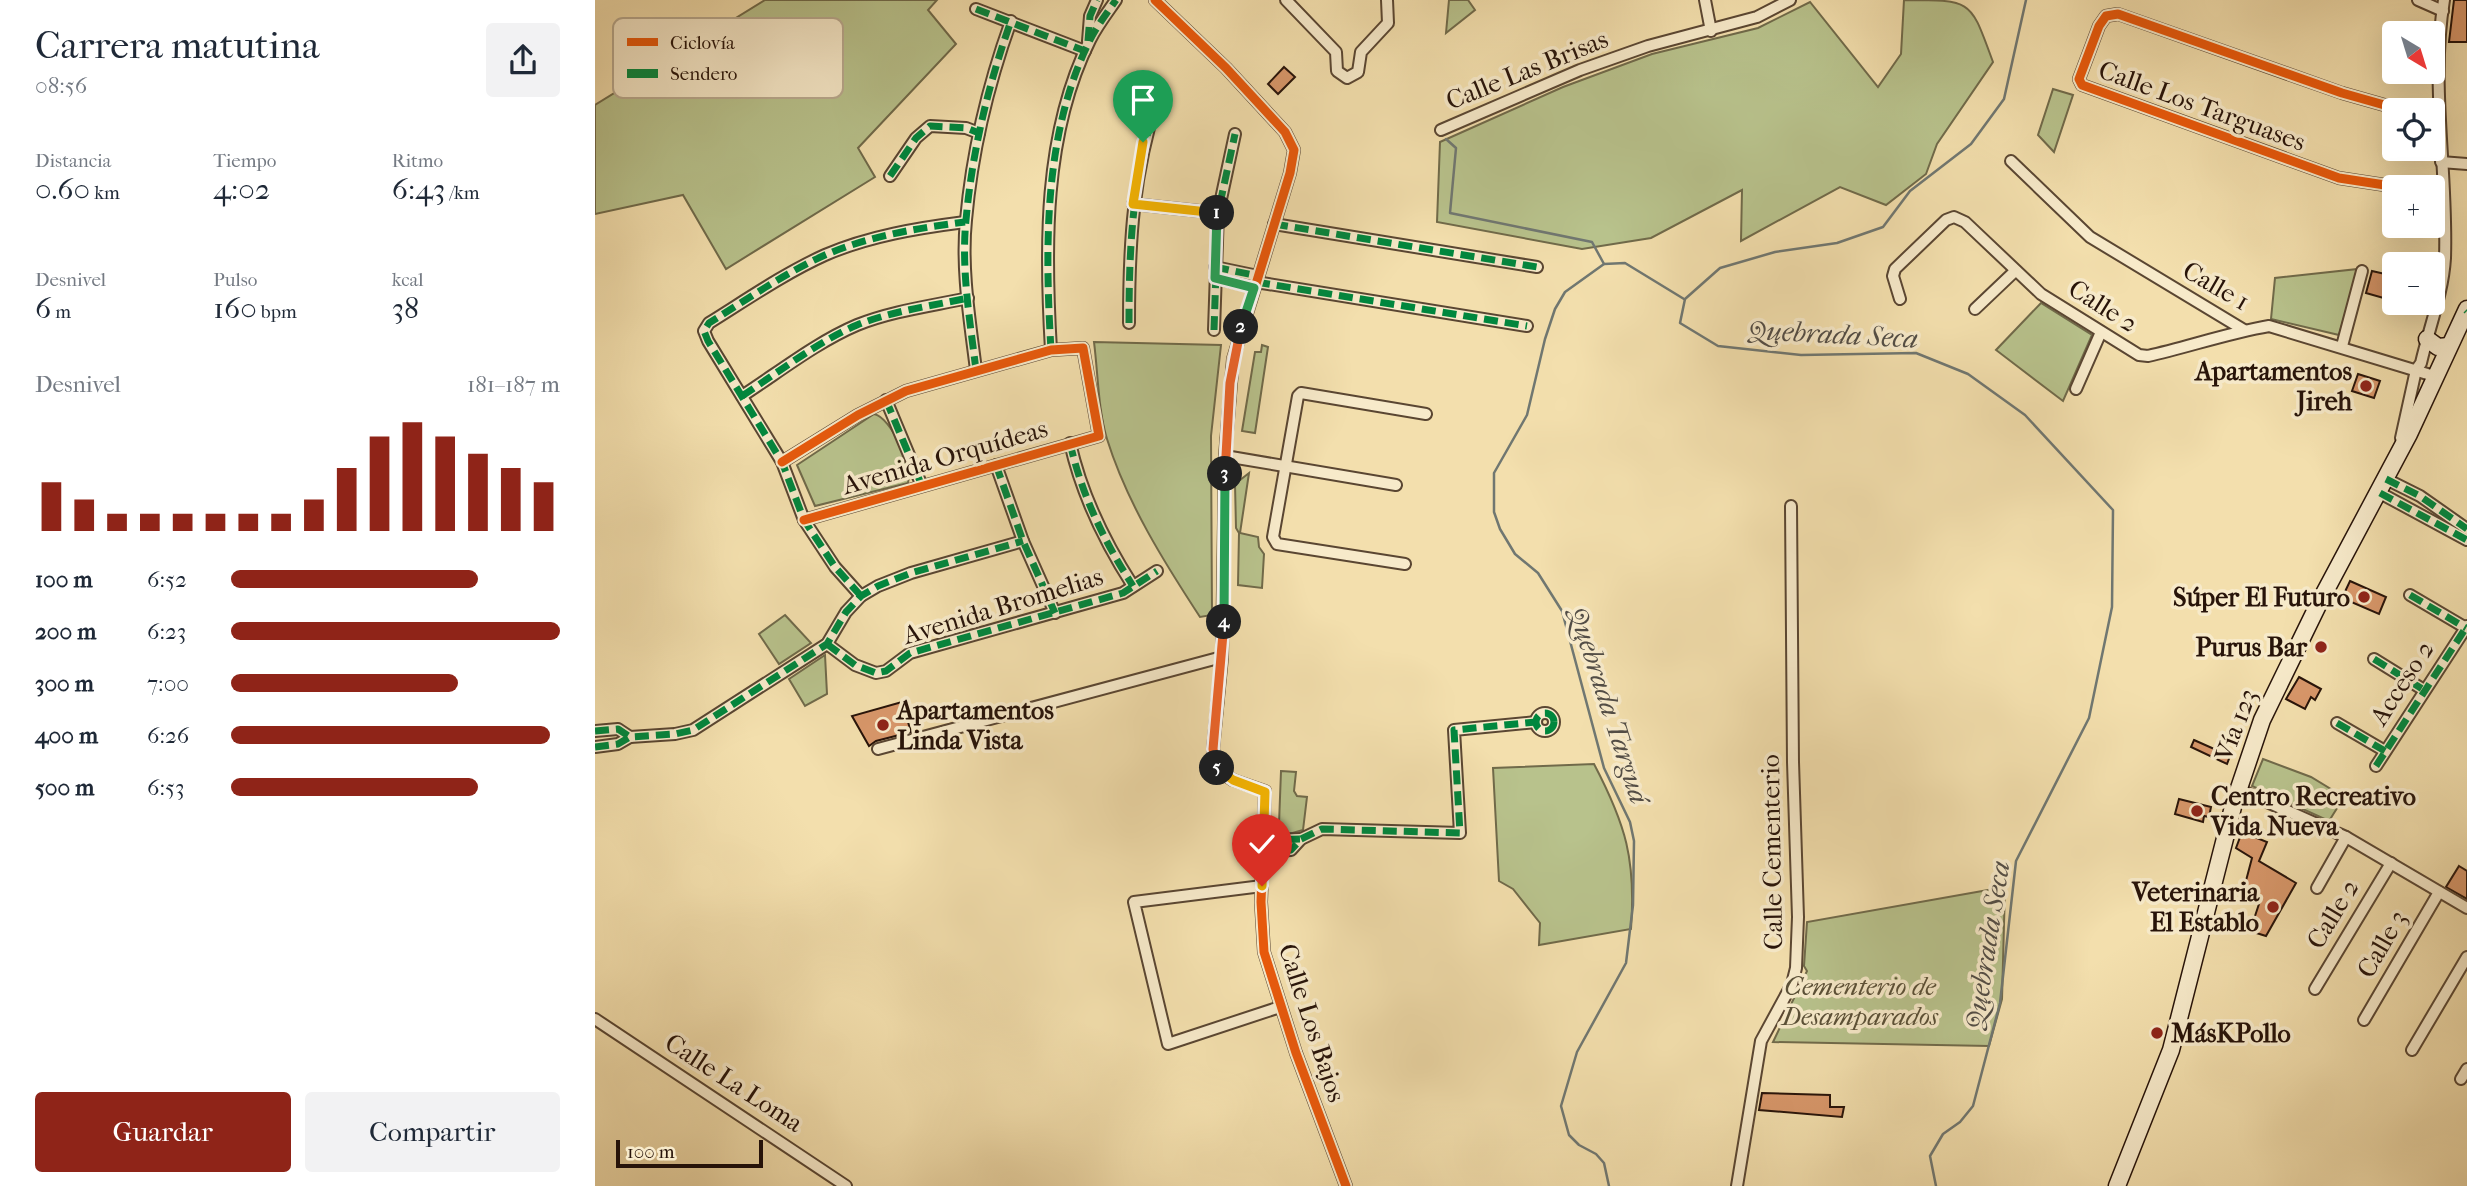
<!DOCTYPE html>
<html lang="es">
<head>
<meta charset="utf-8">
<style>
	:root { --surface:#fff; --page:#f2f2f3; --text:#1f2937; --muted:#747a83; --accent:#8f2418 }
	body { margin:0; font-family:"IM FELL French Canon",serif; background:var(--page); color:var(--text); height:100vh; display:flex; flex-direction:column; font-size:26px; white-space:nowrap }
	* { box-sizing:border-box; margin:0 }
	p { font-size:23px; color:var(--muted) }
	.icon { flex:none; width:38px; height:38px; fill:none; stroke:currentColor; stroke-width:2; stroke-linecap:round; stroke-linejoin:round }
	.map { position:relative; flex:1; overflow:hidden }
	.side { display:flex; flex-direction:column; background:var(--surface); width:595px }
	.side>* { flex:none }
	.needle { width:46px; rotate:142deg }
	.buttons { position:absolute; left:1787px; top:21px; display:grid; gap:14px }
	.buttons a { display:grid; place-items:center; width:63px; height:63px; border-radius:7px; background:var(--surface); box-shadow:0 7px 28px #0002; font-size:35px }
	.scale { position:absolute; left:21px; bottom:18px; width:147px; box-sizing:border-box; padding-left:7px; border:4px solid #271309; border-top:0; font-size:19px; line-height:24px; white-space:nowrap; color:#271309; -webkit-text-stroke:5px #f7eaca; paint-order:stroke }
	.pin { position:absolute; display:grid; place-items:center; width:60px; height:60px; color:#fff; margin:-72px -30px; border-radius:50% 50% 50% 0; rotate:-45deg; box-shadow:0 0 7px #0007 }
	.pin .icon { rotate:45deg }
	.km { position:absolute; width:35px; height:35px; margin:-18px; border-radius:50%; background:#222; color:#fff; font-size:19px; line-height:35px; text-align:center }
	.round { display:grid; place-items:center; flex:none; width:74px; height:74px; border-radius:7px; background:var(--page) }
	.overview { display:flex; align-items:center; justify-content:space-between; height:119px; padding:0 35px }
	h1 { font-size:38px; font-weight:600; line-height:52px }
	.stats { display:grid; grid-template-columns:repeat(3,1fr); gap:10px; height:119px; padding:7px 35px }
	.stats div { display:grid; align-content:center }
	.stats b { font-size:30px; font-weight:600 }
	.stats small { font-size:19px; font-weight:400 }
	.stats p { font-size:19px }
	.chart { height:196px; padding:14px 35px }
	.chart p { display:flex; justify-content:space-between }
	.chart svg { width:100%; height:126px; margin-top:7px; stroke:var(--accent); stroke-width:6 }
	.cta { display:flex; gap:14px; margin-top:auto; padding:14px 35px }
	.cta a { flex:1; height:80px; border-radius:7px; background:var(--accent); color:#fff; font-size:28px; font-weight:600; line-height:80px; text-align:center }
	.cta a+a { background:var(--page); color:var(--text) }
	ul { padding:0 35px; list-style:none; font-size:23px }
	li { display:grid; grid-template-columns:112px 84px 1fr; align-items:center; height:52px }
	li i { height:18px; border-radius:9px; background:var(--accent) }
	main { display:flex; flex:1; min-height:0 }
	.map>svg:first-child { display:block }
	.green { fill:#b8c28c; stroke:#706a4a; stroke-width:2 }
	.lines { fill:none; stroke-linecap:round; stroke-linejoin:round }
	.stream { stroke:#707771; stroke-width:2.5 }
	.building { fill:#d8976a; stroke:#271309; stroke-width:2 }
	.street-casing { stroke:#5a4632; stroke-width:14 }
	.secondary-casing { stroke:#271309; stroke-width:19 }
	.street { stroke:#f7eaca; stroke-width:10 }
	.secondary { stroke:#f7eaca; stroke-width:16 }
	.quiet { stroke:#00873e; stroke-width:7; stroke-dasharray:14 7; stroke-linecap:butt }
	.cycleway-casing { stroke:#f7eaca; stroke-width:13 }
	.cycleway { stroke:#e8590c; stroke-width:9 }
	.split-1-casing { stroke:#fff; stroke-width:14 }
	.split-2-casing { stroke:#fff; stroke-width:14 }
	.split-3-casing { stroke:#fff; stroke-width:14 }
	.split-4-casing { stroke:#fff; stroke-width:14 }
	.split-5-casing { stroke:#fff; stroke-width:14 }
	.split-6-casing { stroke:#fff; stroke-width:14 }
	.split-1 { stroke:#f5b400; stroke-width:9 }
	.split-2 { stroke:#22a559; stroke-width:9 }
	.split-3 { stroke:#f0652b; stroke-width:9 }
	.split-4 { stroke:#22a559; stroke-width:9 }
	.split-5 { stroke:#f0652b; stroke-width:9 }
	.split-6 { stroke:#f5b400; stroke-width:9 }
	.poi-dot { fill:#8f2418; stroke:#f7eaca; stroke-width:2.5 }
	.labels { text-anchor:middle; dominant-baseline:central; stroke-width:7; stroke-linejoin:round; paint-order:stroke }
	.street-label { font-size:26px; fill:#271309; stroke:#f7eaca }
	.poi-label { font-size:26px; font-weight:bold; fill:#271309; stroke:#f7eaca; text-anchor:end }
	.park-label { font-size:26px; font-style:italic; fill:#5a5037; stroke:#f7eaca }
	.water-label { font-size:28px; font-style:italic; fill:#524d46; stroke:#f7eaca }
	.key { fill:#f7eaca; stroke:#b9aa90; stroke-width:2 }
	.key-label { font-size:19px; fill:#271309 }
</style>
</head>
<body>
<main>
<section class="side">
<div class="overview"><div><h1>Carrera matutina</h1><p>08:56</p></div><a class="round"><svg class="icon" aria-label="share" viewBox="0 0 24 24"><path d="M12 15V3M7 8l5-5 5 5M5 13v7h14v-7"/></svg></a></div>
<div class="stats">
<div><p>Distancia</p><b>0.60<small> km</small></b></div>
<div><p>Tiempo</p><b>4:02</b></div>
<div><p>Ritmo</p><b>6:43<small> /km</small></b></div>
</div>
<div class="stats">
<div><p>Desnivel</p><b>6<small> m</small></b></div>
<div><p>Pulso</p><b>160<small> bpm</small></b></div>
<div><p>kcal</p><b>38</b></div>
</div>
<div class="chart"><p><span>Desnivel</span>181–187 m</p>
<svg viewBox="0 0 160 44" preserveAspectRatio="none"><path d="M5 44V27M15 44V33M25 44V38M35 44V38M45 44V38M55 44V38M65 44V38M75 44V38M85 44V33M95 44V22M105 44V11M115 44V6M125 44V11M135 44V17M145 44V22M155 44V27"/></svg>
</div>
<ul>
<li><b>100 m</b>6:52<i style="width:75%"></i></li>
<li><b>200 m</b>6:23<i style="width:100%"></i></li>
<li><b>300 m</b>7:00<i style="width:69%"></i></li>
<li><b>400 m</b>6:26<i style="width:97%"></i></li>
<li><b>500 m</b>6:53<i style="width:75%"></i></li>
</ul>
<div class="cta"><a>Guardar</a><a>Compartir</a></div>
</section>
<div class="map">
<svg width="1872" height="1186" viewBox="0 0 1872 1186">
	<rect width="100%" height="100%" fill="#f3dfad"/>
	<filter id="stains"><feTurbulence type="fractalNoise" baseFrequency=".00286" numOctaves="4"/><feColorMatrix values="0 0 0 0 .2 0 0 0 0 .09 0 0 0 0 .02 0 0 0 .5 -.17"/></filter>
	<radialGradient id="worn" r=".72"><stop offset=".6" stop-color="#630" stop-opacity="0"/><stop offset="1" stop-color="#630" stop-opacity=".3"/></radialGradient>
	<g class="green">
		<polygon points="170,0 342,0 333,10 361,44 263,148 280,177 131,269 88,195 0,214 0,105"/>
		<polygon points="854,0 873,0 880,10 851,33"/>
		<path d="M1309 0C1379 0 1375 0 1398 62L1342 144 1331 174 1291 205 1245 187 1146 241 1147 190 1056 238 987 249 842 222 845 142 968 87 1057 54 1163 28 1215 2 1283 87 1306 54Z"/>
		<polygon points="1458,89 1478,95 1459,152 1443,135"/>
		<polygon points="1763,269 1744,335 1676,319 1680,278"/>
		<polygon points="1446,303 1497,335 1468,401 1401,350"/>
		<path d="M499 342 626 345 616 436 617 615 605 617C569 562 532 503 512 439 503 409 503 373 499 342Z"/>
		<polygon points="667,345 673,347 660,433 647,431 660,352 666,352"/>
		<path d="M279 414C297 418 317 466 313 483L220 506 202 465Z"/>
		<polygon points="654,473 645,533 663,537 664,547 669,554 667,588 643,585 644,533 641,528 640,484"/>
		<polygon points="190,615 216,643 184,664 164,634"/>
		<polygon points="230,655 232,694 210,706 194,679"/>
		<polygon points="1668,759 1716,777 1749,797 1734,821 1657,786"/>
		<path d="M999 764C1031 825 1041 860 1036 929L944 945 945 923 918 889 904 881 898 768Z"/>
		<polygon points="686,771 701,772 699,791 702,796 712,797 708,830 687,836 684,824"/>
		<polygon points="1410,887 1407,999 1394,1046 1178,1042 1212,971 1209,966 1212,922"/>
	</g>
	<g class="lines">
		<g class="stream">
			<polyline points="851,139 861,148 855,213 997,242 1009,264"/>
			<polyline points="1014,1186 1009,1163 1001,1154 984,1145 974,1135 966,1106 982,1052 1031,963 1038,905 1039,841 1035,822 1009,768 967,611 943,573 920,554 905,529 899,512 899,473 932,415 950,339 960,309 970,292 1009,264 1030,263 1089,299"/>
			<polyline points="1341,1186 1335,1156 1348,1134 1365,1122 1378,1106 1405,1003 1421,861 1494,718 1517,607 1518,510 1430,415 1373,374 1321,353 1206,355 1123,346 1085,323 1090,299 1125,268 1180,252 1242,243 1288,227 1315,191 1376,144 1409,99 1431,0"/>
		</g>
	</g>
	<g class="building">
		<polygon points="1859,0 1872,0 1872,42 1854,42"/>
		<polygon points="689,67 700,77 683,94 673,84"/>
		<polygon points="1777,271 1799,276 1799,301 1771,293"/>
		<polygon points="1763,374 1785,381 1779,398 1757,391"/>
		<polygon points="1755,581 1791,597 1784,614 1747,598"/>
		<polygon points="1704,677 1726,689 1720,700 1716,697 1710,709 1691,699"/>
		<polygon points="307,702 316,732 281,741 274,746 257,716"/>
		<polygon points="1599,740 1635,756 1632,764 1596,747"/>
		<polygon points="1584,799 1616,807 1614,817 1609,816 1608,822 1580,814"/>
		<polygon points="1647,832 1672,842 1664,861 1701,883 1671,936 1655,931 1666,898 1648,892 1657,858 1641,848"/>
		<polygon points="1864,866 1872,871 1872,899 1851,887"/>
		<polygon points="1167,1093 1235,1095 1235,1107 1249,1107 1247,1117 1164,1110"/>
	</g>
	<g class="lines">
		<defs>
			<g id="street">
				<polyline points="560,0 631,68 690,132 699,150 695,173 638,359 630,456 627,657 618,749 624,771 638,780 670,791 666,902 669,952 701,1053 751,1186"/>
				<polyline points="691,0 741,52 742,71 752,78 763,72 766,52 793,23 792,0"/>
				<polyline points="1110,0 1116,31"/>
				<polyline points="1823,0 1848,11"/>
				<polyline points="381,9 490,51"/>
				<polyline points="493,41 495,16 502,0"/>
				<polyline points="846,130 985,70 1053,46 1162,17 1195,0"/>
				<polyline points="1416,161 1495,237 1649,330"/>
				<polyline points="1846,162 1872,164"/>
				<polyline points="295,176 321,138 335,126 371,128 384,133"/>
				<polyline points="1803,187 1744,178 1487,85 1484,79 1504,26 1511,16 1523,14 1747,93 1807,110"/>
				<polyline points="538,204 623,213"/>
				<polyline points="679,224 942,267"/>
				<polyline points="620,267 663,276"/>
				<polyline points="620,278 659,287"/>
				<polyline points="661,282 932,326"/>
				<path d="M1305 299 1298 276 1300 269 1351 220 1359 217 1370 222 1446 294 1544 355 1553 356C1593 347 1633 333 1674 326L1839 376"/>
				<polyline points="1380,309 1420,271"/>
				<path d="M534 323C534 240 538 176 563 96"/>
				<polyline points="619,330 623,213 640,134"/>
				<polyline points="1747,346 1767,271"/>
				<path d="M456 350C450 249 448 134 495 40 502 26 512 13 521 0"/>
				<path d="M381 370C375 321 366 269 371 220 377 153 393 85 416 21"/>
				<polyline points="1481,389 1506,332"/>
				<path d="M147 396C184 372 222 342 262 325 297 311 336 306 373 298"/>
				<polyline points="291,400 327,486"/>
				<path d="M1806 438 1821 370 1826 363C1834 328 1848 293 1850 258 1853 171 1835 86 1849 0"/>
				<path d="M475 443C487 496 509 541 538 586"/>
				<polyline points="630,456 801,485"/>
				<polyline points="187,462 263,415 311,391 456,350 488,348 504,436 209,520"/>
				<polyline points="401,465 428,541 460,613"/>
				<polyline points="1791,479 1825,496 1872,529"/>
				<polyline points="1785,493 1872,540"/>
				<polyline points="810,564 682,544 678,537 703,396 706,393 831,414"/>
				<polyline points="1815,595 1871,628"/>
				<path d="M266 596 240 567 209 520 187 462 113 341 109 331 114 323C151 300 190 273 230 255 274 236 323 228 370 222"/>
				<polyline points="232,644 260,665 281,673 291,671 315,653 528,593 562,571"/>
				<polyline points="1779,659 1829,690"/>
				<circle cx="950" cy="722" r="9"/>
				<polyline points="1742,723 1790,751"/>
				<polyline points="0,731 23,729 35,737"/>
				<polyline points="0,747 23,744 35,737 80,734 98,730 232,644 251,612 266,596 283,586 316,573 428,541"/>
				<polyline points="283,749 627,657"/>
				<polyline points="1781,766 1872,626"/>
				<polyline points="1643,789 1751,837 1872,908"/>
				<polyline points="670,840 706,839"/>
				<polyline points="669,852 696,850 706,839 727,829 865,833 859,730 941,722"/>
				<polyline points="667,886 539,902 573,1044 685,1007"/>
				<polyline points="1722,888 1751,837"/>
				<polyline points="1720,989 1796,863"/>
				<polyline points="0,1019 251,1186"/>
				<polyline points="1769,1020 1844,892"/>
				<polyline points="1817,1050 1872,957"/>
				<polyline points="1866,1079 1872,1069"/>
				<polyline points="1142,1186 1166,1041 1197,984 1201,968 1203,917 1198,762 1196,506"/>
			</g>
			<g id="secondary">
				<polyline points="1832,339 1843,347 1854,346"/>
				<polyline points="1522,1186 1576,1050 1639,803 1667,720 1724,603 1814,434 1872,309"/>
			</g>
		</defs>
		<use href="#street" class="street-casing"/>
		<use href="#secondary" class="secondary-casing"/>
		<use href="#street" class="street"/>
		<use href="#secondary" class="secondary"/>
		<g class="quiet">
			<polyline points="381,9 490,51"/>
			<polyline points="493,41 495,16 502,0"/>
			<polyline points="295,176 321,138 335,126 371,128 384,133"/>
			<polyline points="538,204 623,213"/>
			<polyline points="679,224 942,267"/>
			<polyline points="620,267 663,276"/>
			<polyline points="620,278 659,287"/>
			<polyline points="661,282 932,326"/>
			<polyline points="1871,310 1872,311"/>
			<path d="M534 323C534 240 538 176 563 96"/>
			<polyline points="619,330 623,213 640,134"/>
			<path d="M456 350C450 249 448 134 495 40 502 26 512 13 521 0"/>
			<path d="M381 370C375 321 366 269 371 220 377 153 393 85 416 21"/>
			<path d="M147 396C184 372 222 342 262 325 297 311 336 306 373 298"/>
			<polyline points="291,400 327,486"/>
			<path d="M475 443C487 496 509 541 538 586"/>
			<polyline points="401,465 428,541 460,613"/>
			<polyline points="1791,479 1825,496 1872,529"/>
			<polyline points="1785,493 1872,540"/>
			<polyline points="1815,595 1871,628"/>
			<path d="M266 596 240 567 209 520 187 462 113 341 109 331 114 323C151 300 190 273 230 255 274 236 323 228 370 222"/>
			<polyline points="232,644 260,665 281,673 291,671 315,653 528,593 562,571"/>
			<polyline points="1779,659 1829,690"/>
			<circle cx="950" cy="722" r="9"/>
			<polyline points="1742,723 1790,751"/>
			<polyline points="0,731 23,729 35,737"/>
			<polyline points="0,747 23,744 35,737 80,734 98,730 232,644 251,612 266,596 283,586 316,573 428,541"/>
			<polyline points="1781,766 1872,626"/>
			<polyline points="670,840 706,839"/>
			<polyline points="669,852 696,850 706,839 727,829 865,833 859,730 941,722"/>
		</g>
		<defs>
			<g id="cycleway">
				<polyline points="560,0 631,68 690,132 699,150 695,173 638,359 630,456 627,657 618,749 624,771 638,780 670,791 666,902 669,952 701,1053 751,1186"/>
				<polyline points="1803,187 1744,178 1487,85 1484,79 1504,26 1511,16 1523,14 1747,93 1807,110"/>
				<polyline points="187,462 263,415 311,391 456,350 488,348 504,436 209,520"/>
			</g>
		</defs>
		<use href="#cycleway" class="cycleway-casing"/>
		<use href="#cycleway" class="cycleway"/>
	</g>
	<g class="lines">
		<defs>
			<polyline id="split-1" points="548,142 538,204 622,213"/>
			<polyline id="split-2" points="622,213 620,278 659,288 646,327"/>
			<polyline id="split-3" points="630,474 635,383 646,327"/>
			<polyline id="split-4" points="629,622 630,474"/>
			<polyline id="split-5" points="622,768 618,749 629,622"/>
			<polyline id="split-6" points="622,768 638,780 670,792 667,886"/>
		</defs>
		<use href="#split-1" class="split-1-casing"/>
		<use href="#split-2" class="split-2-casing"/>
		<use href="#split-3" class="split-3-casing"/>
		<use href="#split-4" class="split-4-casing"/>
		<use href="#split-5" class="split-5-casing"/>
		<use href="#split-6" class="split-6-casing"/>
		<use href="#split-1" class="split-1"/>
		<use href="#split-2" class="split-2"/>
		<use href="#split-3" class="split-3"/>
		<use href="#split-4" class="split-4"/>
		<use href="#split-5" class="split-5"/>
		<use href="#split-6" class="split-6"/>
	</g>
	<g class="poi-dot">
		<circle cx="1771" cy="386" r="7"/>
		<circle cx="1769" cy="597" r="7"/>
		<circle cx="1726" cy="647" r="7"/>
		<circle cx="288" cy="725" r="7"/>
		<circle cx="1602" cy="811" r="7"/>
		<circle cx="1678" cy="907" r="7"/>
		<circle cx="1562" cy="1033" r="7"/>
	</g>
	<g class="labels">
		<g class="street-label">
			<text transform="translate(932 70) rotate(-22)">Calle Las Brisas</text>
			<text transform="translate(1607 106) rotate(20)">Calle Los Targuases</text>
			<text transform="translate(1621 286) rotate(30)">Calle 1</text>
			<text transform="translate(1508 306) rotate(32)">Calle 2</text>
			<text transform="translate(350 457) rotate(-16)">Avenida Orquídeas</text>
			<text transform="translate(408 606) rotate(-17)">Avenida Bromelias</text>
			<text transform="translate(1807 683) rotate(-57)">Acceso 2</text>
			<text transform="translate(1641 725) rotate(-69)">Vía 123</text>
			<text transform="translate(1177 852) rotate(-91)">Calle Cementerio</text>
			<text transform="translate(1738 914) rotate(-59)">Calle 2</text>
			<text transform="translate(1787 944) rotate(-60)">Calle 3</text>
			<text transform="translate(717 1023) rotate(72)">Calle Los Bajos</text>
			<text transform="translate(139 1083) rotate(33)">Calle La Loma</text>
		</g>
		<g class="poi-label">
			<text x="1757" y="371">Apartamentos<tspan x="1757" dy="30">Jireh</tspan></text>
			<text x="1755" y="597">Súper El Futuro</text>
			<text x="1712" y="647">Purus Bar</text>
			<text x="302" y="710" text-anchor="start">Apartamentos<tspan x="302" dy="30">Linda Vista</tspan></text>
			<text x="1616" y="796" text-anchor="start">Centro Recreativo<tspan x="1616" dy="30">Vida Nueva</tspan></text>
			<text x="1664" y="892">Veterinaria<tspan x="1664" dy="30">El Establo</tspan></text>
			<text x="1576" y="1033" text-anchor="start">MásKPollo</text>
		</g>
		<g class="park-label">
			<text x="1265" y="986">Cementerio de<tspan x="1265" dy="30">Desamparados</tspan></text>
		</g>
		<g class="water-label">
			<text transform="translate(1238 334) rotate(3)">Quebrada Seca</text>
			<text transform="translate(1014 705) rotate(72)">Quebrada Targuá</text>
			<text transform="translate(1392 945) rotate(-81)">Quebrada Seca</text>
		</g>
	</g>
	<rect x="18" y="18" width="230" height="80" rx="10" class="key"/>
	<rect x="32" y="38" width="31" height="8" fill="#e8590c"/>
	<rect x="32" y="69" width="31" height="9" fill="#00873e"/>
	<g class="key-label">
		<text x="75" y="49">Ciclovía</text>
		<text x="75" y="80">Sendero</text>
	</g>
	<rect width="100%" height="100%" filter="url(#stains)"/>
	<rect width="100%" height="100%" fill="url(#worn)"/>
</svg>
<div class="buttons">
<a><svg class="needle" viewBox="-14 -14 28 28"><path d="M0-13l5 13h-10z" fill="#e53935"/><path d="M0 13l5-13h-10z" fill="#747a83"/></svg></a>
<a><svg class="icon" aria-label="locate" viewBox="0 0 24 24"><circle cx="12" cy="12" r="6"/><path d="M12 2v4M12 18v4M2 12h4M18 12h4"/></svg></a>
<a>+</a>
<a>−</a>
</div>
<div class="scale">100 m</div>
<div class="pin" style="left:548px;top:142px;background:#1e9e55"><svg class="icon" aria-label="arrive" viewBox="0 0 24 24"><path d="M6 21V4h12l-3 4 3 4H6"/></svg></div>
<div class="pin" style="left:667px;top:886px;background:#d93025"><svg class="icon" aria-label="check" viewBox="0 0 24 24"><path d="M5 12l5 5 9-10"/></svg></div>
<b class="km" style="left:622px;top:213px">1</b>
<b class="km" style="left:646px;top:327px">2</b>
<b class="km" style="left:630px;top:474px">3</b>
<b class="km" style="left:629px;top:622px">4</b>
<b class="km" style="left:622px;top:768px">5</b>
</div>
</main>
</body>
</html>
